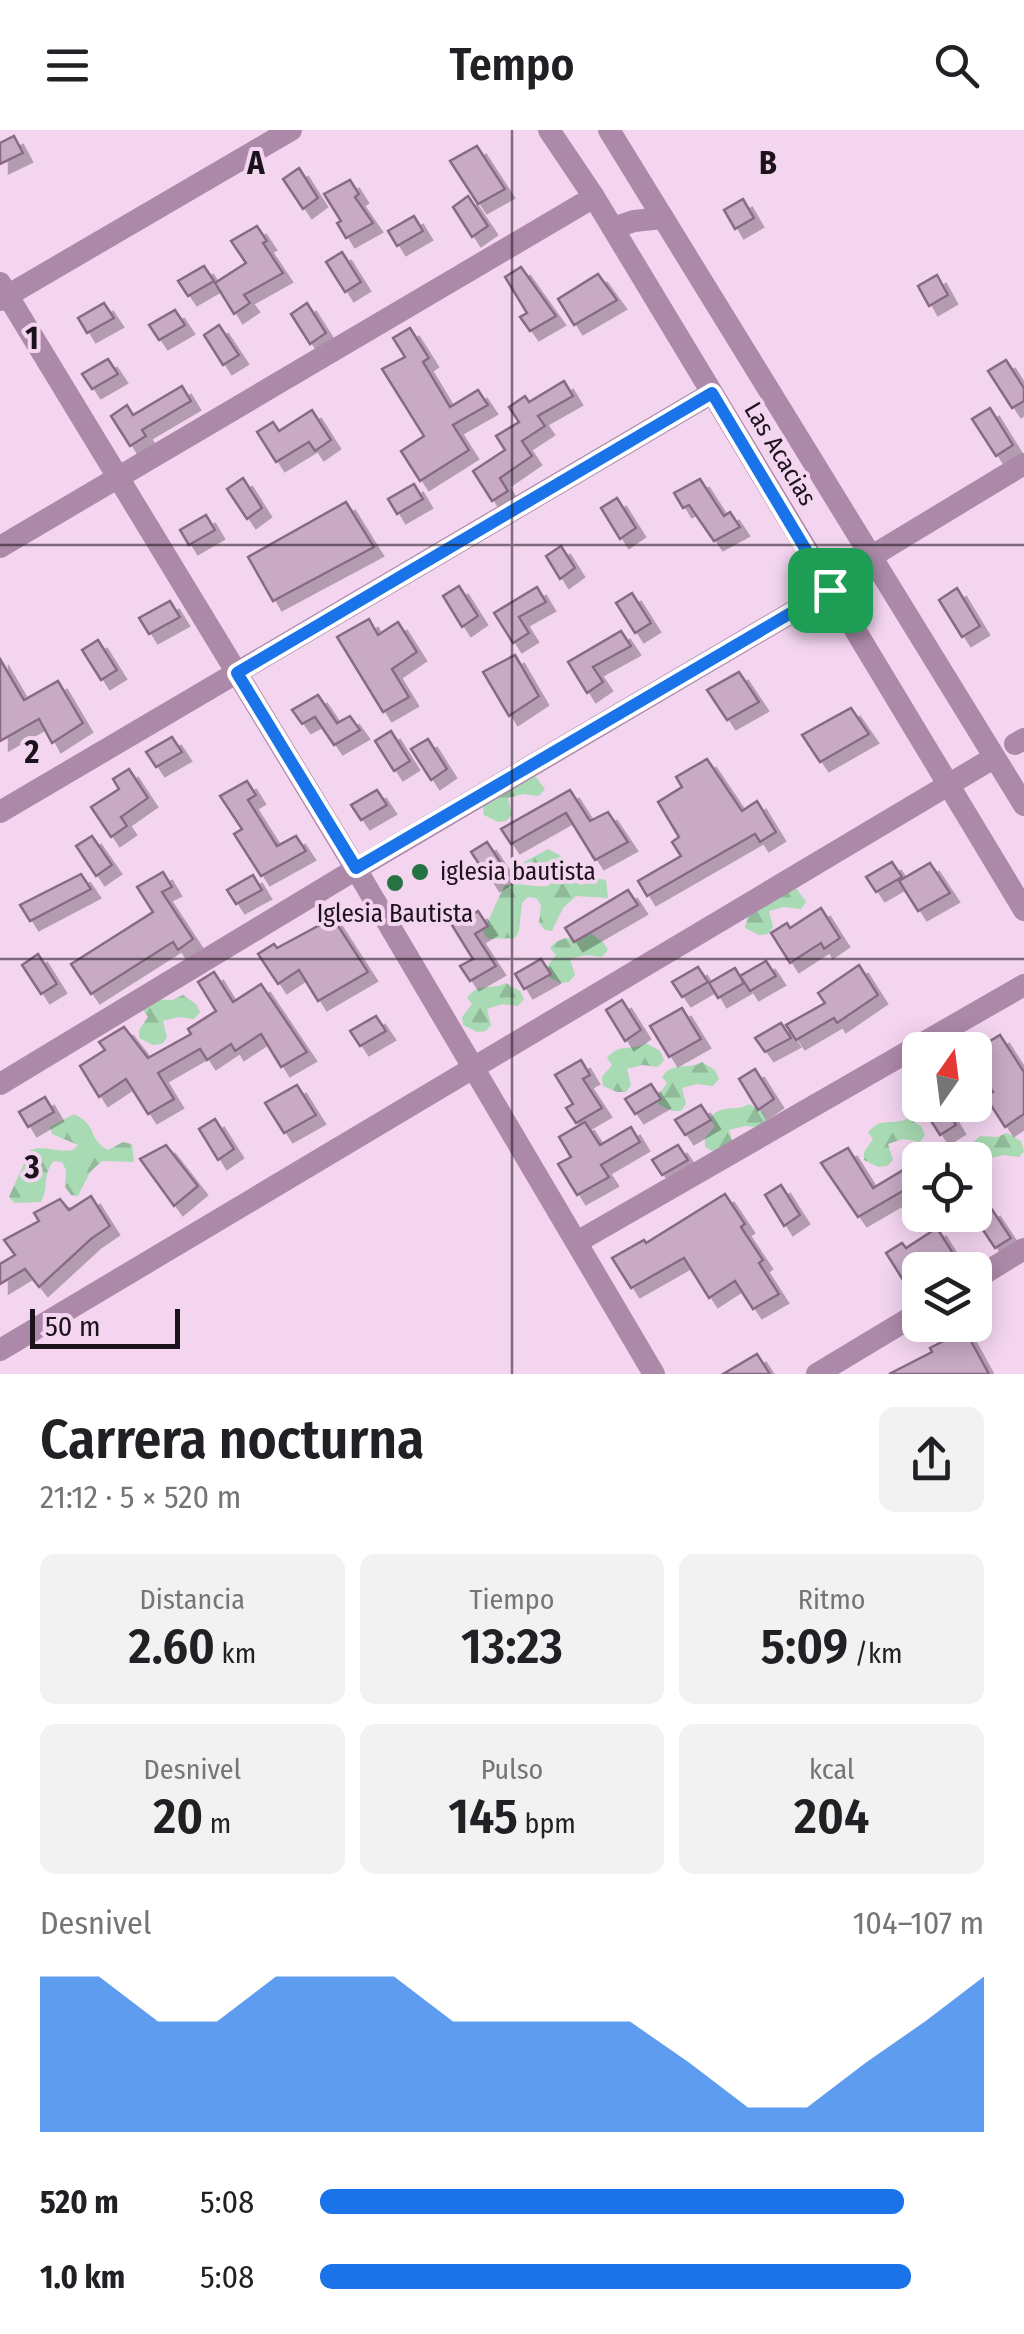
<!DOCTYPE html>
<html lang="es">
<head>
<meta charset="utf-8">
<style>
	:root { --surface:#fff; --page:#f2f2f2; --text:#202124; --muted:#757577; --accent:#1a73e8 }
	body { margin:0; font-family:"Fira Sans Condensed",sans-serif; background:var(--page); color:var(--text); height:100vh; display:flex; flex-direction:column; font-size:38px; white-space:nowrap }
	* { box-sizing:border-box; margin:0 }
	p { font-size:32px; color:var(--muted) }
	.icon { flex:none; width:55px; height:55px; fill:none; stroke:currentColor; stroke-width:2; stroke-linecap:round; stroke-linejoin:round }
	.map { position:relative; height:1244px; overflow:hidden }
	.panel { display:flex; flex-direction:column; background:var(--surface); flex:1 }
	.panel>* { flex:none }
	.needle { width:65px; rotate:14deg }
	.controls { position:absolute; left:902px; top:902px; display:grid; gap:20px }
	.controls a { display:grid; place-items:center; width:90px; height:90px; border-radius:15px; background:var(--surface); box-shadow:0 5px 25px #0003; font-size:50px }
	.scale { position:absolute; left:30px; bottom:25px; width:150px; box-sizing:border-box; padding-left:10px; border:5px solid #1c121b; border-top:0; font-size:28px; line-height:35px; white-space:nowrap; color:#1c121b; -webkit-text-stroke:8px #f4d5f0; paint-order:stroke }
	.pin { position:absolute; display:grid; place-items:center; width:85px; height:85px; color:#fff; margin:-42px; border-radius:20px; box-shadow:0 5px 15px #0006 }
	.round { display:grid; place-items:center; flex:none; width:105px; height:105px; border-radius:15px; background:var(--page) }
	.overview { display:flex; align-items:center; justify-content:space-between; height:170px; padding:0 40px }
	h1 { font-size:55px; font-weight:600; line-height:75px }
	.metrics { display:grid; grid-template-columns:repeat(3,1fr); gap:15px; height:170px; padding:10px 40px }
	.metrics div { display:grid; align-content:center; border-radius:15px; background:var(--page); text-align:center }
	.metrics b { font-size:50px; font-weight:600 }
	.metrics small { font-size:28px; font-weight:400 }
	.metrics p { font-size:28px }
	.chart { height:280px; padding:20px 40px }
	.chart p { display:flex; justify-content:space-between }
	.chart svg { width:100%; height:180px; margin-top:10px; fill:var(--accent); opacity:.7 }
	ul { padding:0 40px; list-style:none; font-size:32px }
	li { display:grid; grid-template-columns:160px 120px 1fr; align-items:center; height:75px }
	li i { height:25px; border-radius:12px; background:var(--accent) }
	header { display:flex; justify-content:space-between; align-items:center; height:130px; padding:0 40px; background:var(--surface); font-size:45px; font-weight:600 }
	.map>svg:first-child { display:block }
	.forest { fill:url(#forest-firs) }
	.building { fill:#c8aac5; stroke:#876b84; stroke-width:2.5; filter:url(#shadow) }
	.lines { fill:none; stroke-linecap:round; stroke-linejoin:round }
	.street { stroke:#ad89a9; stroke-width:22 }
	.route-casing { stroke:#fff; stroke-width:20 }
	.route { stroke:#1a73e8; stroke-width:12 }
	.grid { fill:none; stroke:#1c121b; stroke-width:2.5; stroke-opacity:0.55 }
	.poi-dot { fill:#277241; stroke:#f4d5f0; stroke-width:4 }
	.labels { text-anchor:middle; dominant-baseline:central; stroke-width:8; stroke-linejoin:round; paint-order:stroke }
	.street-label { font-size:25px; fill:#1c121b; stroke:#f4d5f0 }
	.poi-label { font-size:25px; fill:#1c121b; stroke:#f4d5f0; text-anchor:start }
	.grid-label { font-size:32px; text-anchor:middle; font-weight:bold; fill:#1c121b; stroke:#f4d5f0; stroke-width:8; stroke-linejoin:round; paint-order:stroke }
</style>
</head>
<body>
<header><svg class="icon" aria-label="menu" viewBox="0 0 24 24"><path d="M4 6h16M4 12h16M4 18h16"/></svg>Tempo<svg class="icon" aria-label="search" viewBox="0 0 24 24"><circle cx="10" cy="10" r="6"/><path d="M15 15l6 6"/></svg></header>
<div class="map">
<svg width="1024" height="1244" viewBox="0 0 1024 1244">
	<defs>
		<pattern id="forest-firs" width="22" height="20" patternUnits="userSpaceOnUse" patternTransform="scale(2.5)"><rect width="22" height="20" fill="#a8dab3"/><path d="M5 1l3.5 6h-7zM16 11l3.5 6h-7z" fill="#90ba99"/></pattern>
		<filter id="shadow"><feDropShadow dx="9" dy="9" stdDeviation="0" flood-color="#0004"/></filter>
	</defs>
	<rect width="100%" height="100%" fill="#f4d5f0"/>
	<g class="forest">
		<polygon points="535,646 545,659 539,666 523,664 508,668 512,685 506,691 498,692 484,685 483,676"/>
		<path d="M548 719 563 727 574 752 582 755 596 748 606 750 608 768 576 766 563 778 552 801 545 800 539 793 541 775 536 768 528 767 522 773 519 801 515 808 488 809 483 802 504 756C519 751 532 758 548 756L552 750 526 740 524 732Z"/>
		<polygon points="796,758 806,772 801,779 784,777 769,781 773,797 768,804 759,805 745,798 749,782"/>
		<path d="M590 803 603 812 608 820 602 827 586 825 570 829 575 845 569 852 560 853 547 846 546 838 556 825 550 818C563 802 576 812 590 803Z"/>
		<path d="M506 853 520 861 524 869 518 876 502 874 487 879 491 895 486 901 477 902 463 895 462 887 472 874 467 868C479 851 492 861 506 853Z"/>
		<polygon points="183,865 196,874 200,882 194,889 178,887 163,891 167,908 162,914 153,915 139,908 139,900 148,887 143,880 155,869 172,870"/>
		<path d="M646 913 660 921 664 930 658 937 642 935 627 939 631 955 626 962H617L603 956 602 947 612 935 607 928C619 912 632 922 646 913Z"/>
		<path d="M702 932 715 940 719 949 713 956 697 954 682 958 686 974 681 981H672L658 974V966L667 953 662 947C674 930 688 941 702 932Z"/>
		<path d="M749 974 763 982 767 991 761 998 745 996 729 1000 734 1016 712 1021 705 1017V1008L715 996 709 989C722 972 735 983 749 974Z"/>
		<path d="M74 984C99 996 87 1009 108 1020L123 1012 132 1014 134 1032 102 1031 90 1042 78 1066 71 1065 65 1057 66 1040 62 1032 54 1031C42 1043 49 1059 41 1072L14 1073 9 1067 30 1020C44 1015 58 1023 73 1020L78 1015 52 1004 50 997Z"/>
		<path d="M908 988 921 996 925 1005 920 1012 903 1009 888 1014 893 1030 887 1036 878 1037 864 1030V1022L873 1009 868 1003C880 985 894 997 908 988Z"/>
		<polygon points="1007,1003 1021,1011 1024,1021 1019,1027 1003,1025 988,1029 992,1045 986,1052 975,1051 975,1030 967,1030 973,1024 967,1018 980,1006 997,1007"/>
	</g>
	<g class="building">
		<polygon points="14,6 23,23 0,34 0,13"/>
		<polygon points="477,16 505,59 478,74 450,31"/>
		<polygon points="299,38 318,68 303,79 283,49"/>
		<polygon points="350,50 359,64 355,67 373,93 346,108 337,93 341,91 324,64"/>
		<polygon points="468,66 488,96 472,107 453,77"/>
		<polygon points="743,69 754,88 735,99 724,80"/>
		<polygon points="414,86 423,101 397,116 388,101"/>
		<polygon points="257,96 267,111 263,113 283,143 244,165 250,173 234,184 215,153 246,133 231,111"/>
		<polygon points="342,122 361,152 345,162 326,132"/>
		<polygon points="204,136 214,151 188,166 178,151"/>
		<polygon points="521,137 556,186 530,201 520,187 527,183 505,147"/>
		<polygon points="598,144 617,170 574,195 558,169"/>
		<polygon points="937,145 948,165 929,176 918,156"/>
		<polygon points="104,173 114,188 87,203 78,188"/>
		<polygon points="307,173 326,203 310,214 291,184"/>
		<polygon points="175,180 185,195 159,210 149,195"/>
		<polygon points="219,195 239,225 223,235 204,205"/>
		<polygon points="410,198 429,228 423,232 450,277 478,260 488,275 453,295 469,320 420,351 401,321 424,306 382,239 405,227 393,208"/>
		<polygon points="108,229 118,244 92,259 82,244"/>
		<polygon points="1006,230 1024,258 1024,271 1012,278 988,241"/>
		<polygon points="564,251 573,266 538,286 545,296 522,311 532,326 500,348 508,361 492,371 473,341 505,320 496,306 519,292 509,277 525,266 529,272"/>
		<polygon points="182,256 191,271 142,300 146,306 130,316 111,286 127,275 133,285"/>
		<polygon points="990,278 1013,315 996,326 972,289"/>
		<polygon points="312,280 331,310 315,321 309,312 276,332 257,302 273,292 279,301"/>
		<polygon points="243,348 262,378 247,389 227,359"/>
		<polygon points="700,349 724,386 730,382 740,397 714,411 689,375 683,378 674,363"/>
		<polygon points="414,354 423,369 397,384 388,369"/>
		<polygon points="617,368 636,398 620,409 601,378"/>
		<polygon points="346,372 374,417 273,471 248,427"/>
		<polygon points="206,385 215,400 189,415 180,400"/>
		<polygon points="561,416 575,438 560,449 546,426"/>
		<polygon points="459,456 478,486 462,497 443,466"/>
		<polygon points="537,457 546,472 519,487 529,503 513,513 494,483"/>
		<polygon points="957,458 980,496 962,507 939,470"/>
		<polygon points="632,463 651,493 635,503 616,473"/>
		<polygon points="170,471 180,487 149,504 139,488"/>
		<polygon points="369,489 378,505 398,492 417,522 392,539 409,567 383,582 337,507"/>
		<polygon points="621,501 631,516 593,537 603,552 587,563 568,532"/>
		<polygon points="98,510 117,540 101,550 82,520"/>
		<polygon points="515,525 539,566 509,586 483,542"/>
		<polygon points="0,529 24,570 58,551 83,593 52,613 39,589 0,611"/>
		<polygon points="739,542 759,572 727,590 707,560"/>
		<polygon points="318,565 337,593 350,586 360,600 334,615 315,587 302,594 292,580"/>
		<polygon points="851,578 869,604 820,632 802,605"/>
		<polygon points="391,601 410,631 394,641 375,611"/>
		<polygon points="172,607 182,622 156,637 146,622"/>
		<polygon points="428,609 447,639 431,650 411,619"/>
		<polygon points="707,629 742,681 757,671 776,702 760,712 755,704 647,766 638,751 681,726 672,712 679,707 658,672 682,657 676,647"/>
		<polygon points="129,639 148,668 121,687 127,696 111,707 91,677 119,659 113,649"/>
		<polygon points="247,651 256,665 248,670 277,716 296,706 306,721 261,746 234,704 242,699 220,666"/>
		<polygon points="377,660 387,675 361,690 351,675"/>
		<polygon points="570,660 590,691 608,682 628,712 595,730 566,683 511,714 501,699"/>
		<polygon points="92,706 112,735 96,746 76,716"/>
		<polygon points="487,712 507,742 491,752 471,722"/>
		<polygon points="892,732 902,747 876,762 866,747"/>
		<polygon points="930,733 950,763 918,781 899,751"/>
		<polygon points="163,742 172,757 162,762 193,809 178,820 173,812 91,864 71,834 153,782 137,757"/>
		<polygon points="81,744 91,759 30,791 20,775"/>
		<polygon points="253,745 262,760 236,774 227,760"/>
		<polygon points="628,760 638,775 574,812 565,798"/>
		<polygon points="457,777 465,789 478,781 488,796 475,804 496,836 470,851 460,836 473,829 445,784"/>
		<polygon points="821,778 840,808 824,819 821,813 790,833 771,803 787,793 790,798"/>
		<polygon points="333,788 368,842 318,871 299,840 278,854 258,824 274,814 277,818"/>
		<polygon points="38,824 57,854 41,864 22,835"/>
		<polygon points="541,829 551,844 524,859 515,844"/>
		<polygon points="766,831 776,846 750,861 740,846"/>
		<polygon points="859,835 878,865 837,893 834,888 796,910 786,895 825,873 818,863"/>
		<polygon points="698,837 708,852 682,867 672,852"/>
		<polygon points="735,838 744,853 718,868 709,853"/>
		<polygon points="214,842 233,872 261,854 307,922 281,937 261,904 235,921 231,914 207,930 200,919 158,943 174,969 148,984 126,949 99,967 80,936 105,920 99,912 124,897 148,928 191,904 188,899 216,881 198,852"/>
		<polygon points="622,870 641,900 625,911 606,880"/>
		<polygon points="682,878 701,909 669,927 650,896"/>
		<polygon points="376,886 386,901 360,916 350,901"/>
		<polygon points="781,893 791,908 765,922 755,908"/>
		<polygon points="1000,905 1024,942 1024,984 1005,997 985,966 993,962 975,933 975,920"/>
		<polygon points="581,930 590,945 583,949 602,978 576,993 566,978 573,974 555,945"/>
		<polygon points="755,939 774,969 758,980 739,949"/>
		<polygon points="651,954 661,969 635,984 625,969"/>
		<polygon points="297,955 316,985 284,1003 265,973"/>
		<polygon points="45,967 54,982 28,997 19,982"/>
		<polygon points="701,975 711,990 685,1005 675,990"/>
		<polygon points="921,975 944,975 956,995 940,1005"/>
		<polygon points="215,989 234,1019 218,1030 199,999"/>
		<polygon points="585,992 600,1015 631,997 640,1012 601,1035 609,1047 577,1065 558,1034 571,1027 559,1007"/>
		<polygon points="166,1015 198,1056 174,1076 140,1029"/>
		<polygon points="678,1015 688,1030 662,1045 652,1030"/>
		<polygon points="848,1018 873,1058 920,1030 920,1051 858,1087 821,1033"/>
		<polygon points="781,1055 800,1085 784,1096 765,1065"/>
		<polygon points="725,1064 745,1094 741,1097 763,1130 759,1133 779,1164 753,1179 735,1151 709,1168 684,1128 631,1158 612,1128 644,1110 646,1113"/>
		<polygon points="91,1066 110,1096 91,1109 39,1157 25,1139 0,1154 0,1134 15,1125 4,1110 39,1091 34,1083 60,1069 69,1080"/>
		<polygon points="991,1078 1011,1108 995,1118 975,1088"/>
		<polygon points="937,1098 956,1128 940,1138 937,1133 920,1140 920,1144 905,1153 886,1123 902,1113 906,1118"/>
		<polygon points="965,1200 989,1244 889,1244 932,1222 930,1218"/>
		<polygon points="757,1224 770,1244 723,1244"/>
	</g>
	<g class="lines">
		<g class="street">
			<polyline points="549,0 594,67 1024,780"/>
			<polyline points="609,0 1024,675"/>
			<polyline points="613,98 634,91 663,88"/>
			<polyline points="0,153 356,739 830,460 882,420 1024,334"/>
			<polyline points="0,170 291,0"/>
			<polyline points="0,417 594,67"/>
			<polyline points="1015,614 1024,609"/>
			<polyline points="0,682 712,263"/>
			<polyline points="0,954 356,739 654,1244"/>
			<polyline points="577,1112 1024,855"/>
			<polyline points="975,1149 1024,1119"/>
			<polyline points="0,1220 990,630"/>
			<polyline points="817,1244 920,1182"/>
		</g>
	</g>
	<g class="lines">
		<defs>
			<polygon id="route" points="712,263 830,460 356,738 237,543"/>
		</defs>
		<use href="#route" class="route-casing"/>
		<use href="#route" class="route"/>
	</g>
	<path class="grid" d="M512 0V1244M0 415H1024M0 829H1024"/>
	<g class="poi-dot">
		<circle cx="420" cy="742" r="10"/>
		<circle cx="395" cy="753" r="10"/>
	</g>
	<g class="labels">
		<g class="street-label">
			<text transform="translate(780 324) rotate(59)">Las Acacias</text>
		</g>
		<g class="poi-label">
			<text x="440" y="742">iglesia bautista</text>
			<text x="395" y="784" text-anchor="middle">Iglesia Bautista</text>
		</g>
	</g>
	<g class="grid-label">
		<text x="256" y="44">A</text>
		<text x="768" y="44">B</text>
		<text x="32" y="219">1</text>
		<text x="32" y="633">2</text>
		<text x="32" y="1048">3</text>
	</g>
</svg>
<div class="controls">
<a><svg class="needle" viewBox="-14 -14 28 28"><path d="M0-13l5 13h-10z" fill="#e53935"/><path d="M0 13l5-13h-10z" fill="#757577"/></svg></a>
<a><svg class="icon" aria-label="locate" viewBox="0 0 24 24"><circle cx="12" cy="12" r="6"/><path d="M12 2v4M12 18v4M2 12h4M18 12h4"/></svg></a>
<a><svg class="icon" aria-label="layers" viewBox="0 0 24 24"><path d="M12 4l9 5-9 5-9-5zM3 14l9 5 9-5"/></svg></a>
</div>
<div class="scale">50 m</div>
<div class="pin" style="left:830px;top:460px;background:#1e9e55"><svg class="icon" aria-label="arrive" viewBox="0 0 24 24"><path d="M6 21V4h12l-3 4 3 4H6"/></svg></div>
</div>
<section class="panel">
<div class="overview"><div><h1>Carrera nocturna</h1><p>21:12 · 5 × 520 m</p></div><a class="round"><svg class="icon" aria-label="share" viewBox="0 0 24 24"><path d="M12 15V3M7 8l5-5 5 5M5 13v7h14v-7"/></svg></a></div>
<div class="metrics">
<div><p>Distancia</p><b>2.60<small> km</small></b></div>
<div><p>Tiempo</p><b>13:23</b></div>
<div><p>Ritmo</p><b>5:09<small> /km</small></b></div>
</div>
<div class="metrics">
<div><p>Desnivel</p><b>20<small> m</small></b></div>
<div><p>Pulso</p><b>145<small> bpm</small></b></div>
<div><p>kcal</p><b>204</b></div>
</div>
<div class="chart"><p><span>Desnivel</span>104–107 m</p>
<svg viewBox="0 0 160 44" preserveAspectRatio="none"><path d="M0 44V6L10 6L20 17L30 17L40 6L50 6L60 6L70 17L80 17L90 17L100 17L110 27L120 38L130 38L140 27L150 17L160 6V44z"/></svg>
</div>
<ul>
<li><b>520 m</b>5:08<i style="width:88%"></i></li>
<li><b>1.0 km</b>5:08<i style="width:89%"></i></li>
</ul>
</section>
</body>
</html>
